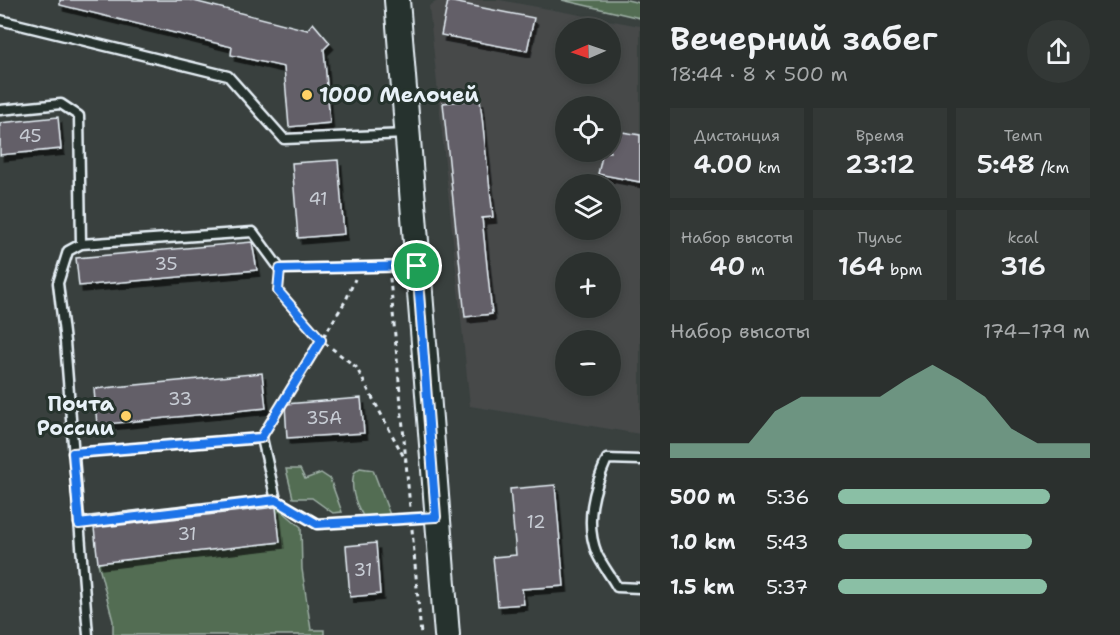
<!DOCTYPE html>
<html lang="ru">
<head>
<meta charset="utf-8">
<style>
	:root { --surface:#2b302e; --page:#333836; --text:#f1f3f6; --muted:#a6a9aa; --line:#474b4a; --accent:#8abfa5 }
	body { margin:0; font-family:"Shantell Sans",sans-serif; background:var(--page); color:var(--text); height:100vh; display:flex; flex-direction:column; font-size:22px; white-space:nowrap }
	* { box-sizing:border-box; margin:0 }
	p { font-size:20px; color:var(--muted) }
	.icon { flex:none; width:33px; height:33px; fill:none; stroke:currentColor; stroke-width:2; stroke-linecap:round; stroke-linejoin:round }
	.map { position:relative; flex:1; overflow:hidden }
	.sheet { display:flex; flex-direction:column; background:var(--surface); width:480px }
	.sheet>* { flex:none }
	.needle { width:39px; rotate:268deg }
	.fabs { position:absolute; left:555px; top:18px; display:grid; gap:12px }
	.fabs a { display:grid; place-items:center; width:66px; height:66px; border-radius:50%; background:var(--surface); box-shadow:0 3px 9px #0003,0 0 0 2px var(--line); font-size:30px }
	.pin { position:absolute; display:grid; place-items:center; width:51px; height:51px; color:#fff; margin:-26px; border:3px solid #fff; border-radius:50%; box-shadow:0 2px 6px #0007 }
	.round { display:grid; place-items:center; flex:none; width:63px; height:63px; border-radius:32px; background:var(--page) }
	.summary { display:flex; align-items:center; justify-content:space-between; height:102px; padding:0 30px }
	h1 { font-size:33px; font-weight:600; line-height:45px }
	.stats { display:grid; grid-template-columns:repeat(3,1fr); gap:9px; height:102px; padding:6px 30px }
	.stats div { display:grid; align-content:center; border-radius:0px; background:var(--page); text-align:center }
	.stats b { font-size:26px; font-weight:600 }
	.stats small { font-size:16px; font-weight:400 }
	.stats p { font-size:16px }
	.chart { height:168px; padding:12px 30px }
	.chart p { display:flex; justify-content:space-between }
	.chart svg { width:100%; height:108px; margin-top:6px; fill:var(--accent); opacity:.7 }
	ul { padding:0 30px; list-style:none; font-size:20px }
	li { display:grid; grid-template-columns:96px 72px 1fr; align-items:center; height:45px }
	li i { height:15px; border-radius:8px; background:var(--accent) }
	main { display:flex; flex:1; min-height:0 }
	.map>svg:first-child { display:block }
	.built { fill:#46494a; fill-rule:evenodd }
	.green { fill:#536d53; stroke:#9eafa6; stroke-width:1.5 }
	.building { fill:#645e67; stroke:#e8f1f8; stroke-width:1.5; filter:url(#shadow) }
	.lines { fill:none; stroke-linecap:round; stroke-linejoin:round }
	.lane-casing { stroke:#e8f1f8; stroke-width:13 }
	.secondary-casing { stroke:#e8f1f8; stroke-width:28 }
	.path { stroke:#e8f1f8; stroke-width:3; stroke-dasharray:4.5 4.5; stroke-linecap:butt }
	.lane { stroke:#26332d; stroke-width:8 }
	.secondary { stroke:#26332d; stroke-width:24 }
	.route-casing { stroke:#fff; stroke-width:12 }
	.route { stroke:#1a73e8; stroke-width:8 }
	.poi-dot { fill:#ffd166; stroke:#26332d; stroke-width:2 }
	.labels { text-anchor:middle; dominant-baseline:central; stroke-width:6; stroke-linejoin:round; paint-order:stroke }
	.number-label { font-size:18px; fill:#c7ccd4 }
	.poi-label { font-size:21px; font-weight:bold; fill:#e8f1f8; stroke:#26332d; text-anchor:start }
</style>
</head>
<body>
<main>
<div class="map">
<svg width="640" height="635" viewBox="0 0 640 635">
	<defs>
		<filter id="shadow"><feDropShadow dx="3.5" dy="6" stdDeviation="0" flood-color="#0009"/></filter>
	</defs>
	<rect width="100%" height="100%" fill="#39403e"/>
	<filter id="ink" filterUnits="userSpaceOnUse"><feTurbulence type="fractalNoise" baseFrequency=".0167" numOctaves="2"/><feDisplacementMap in="SourceGraphic" scale="12" xChannelSelector="R" yChannelSelector="G"/><feConvolveMatrix kernelMatrix="1 2 1 2 8 2 1 2 1" color-interpolation-filters="sRGB"/></filter>
	<g filter="url(#ink)">
		<path class="built" d="M439 0H500L640 26V434L470 406 429 6ZM566 28H610V74H566ZM566 106H610V152H566ZM566 184H610V230H566ZM566 262H610V308H566ZM566 340H610V386H566Z"/>
		<g class="green">
			<polygon points="562,0 627,0 640,3 640,18"/>
			<path d="M360 468 373 470 390 515 363 516C355 503 350 488 354 473Z"/>
			<polygon points="286,469 300,469 305,479 321,473 330,479 342,512 333,513 312,498 293,498"/>
			<polygon points="276,506 301,527 302,569 311,630 324,630 324,635 113,635 113,621 98,563 279,542"/>
		</g>
		<g class="building">
			<polygon points="60,0 190,0 307,30 313,23 330,43 324,49 330,123 289,127 284,67 231,55 232,47 60,5"/>
			<polygon points="448,1 534,18 527,51 441,35"/>
			<polygon points="480,99 493,217 482,218 492,314 465,317 443,103"/>
			<polygon points="58,117 61,149 0,155 0,123"/>
			<polygon points="610,130 640,135 640,182 598,174 603,152 610,152"/>
			<polygon points="338,160 344,234 298,238 292,163"/>
			<polygon points="252,242 257,270 79,286 76,258"/>
			<polygon points="262,373 266,408 97,425 94,389"/>
			<polygon points="361,398 364,433 287,438 285,404"/>
			<polygon points="555,485 564,586 522,589 524,604 498,606 493,557 516,555 510,489"/>
			<polygon points="276,507 280,542 98,563 94,528"/>
			<polygon points="376,543 380,594 350,597 346,546"/>
		</g>
		<g class="lines">
			<defs>
				<g id="lane">
					<polyline points="0,20 228,76 284,139 407,134"/>
					<polyline points="0,110 61,104 79,116 81,244"/>
					<polyline points="73,453 262,438 276,500 317,524 436,517"/>
					<path d="M640 460 607 459C594 488 584 522 597 554 602 565 611 576 617 587L640 588"/>
					<polyline points="79,523 276,500"/>
					<polyline points="88,635 65,342 58,283 68,251 81,244 253,232 280,269 416,266"/>
				</g>
				<polyline id="secondary" points="397,0 447,635"/>
			</defs>
			<use href="#lane" class="lane-casing"/>
			<use href="#secondary" class="secondary-casing"/>
			<g class="path">
				<polyline points="390,278 410,508"/>
				<polyline points="279,280 278,291 321,340 356,367 406,461"/>
				<polyline points="267,429 346,300 355,279"/>
				<polyline points="412,529 421,635"/>
			</g>
			<use href="#lane" class="lane"/>
			<use href="#secondary" class="secondary"/>
		</g>
	</g>
	<g class="lines" filter="url(#ink)">
		<defs>
			<polygon id="route" points="417,266 436,517 317,524 276,500 79,524 73,453 261,438 321,340 278,291 280,269"/>
		</defs>
		<use href="#route" class="route-casing"/>
		<use href="#route" class="route"/>
	</g>
	<g class="poi-dot">
		<circle cx="307" cy="95" r="6"/>
		<circle cx="126" cy="416" r="6"/>
	</g>
	<g class="labels">
		<g class="number-label">
			<text x="30" y="136">45</text>
			<text x="318" y="199">41</text>
			<text x="166" y="264">35</text>
			<text x="180" y="399">33</text>
			<text x="324" y="418">35А</text>
			<text x="536" y="522">12</text>
			<text x="187" y="534">31</text>
			<text x="363" y="570">31</text>
		</g>
		<g class="poi-label">
			<text x="319" y="95">1000 Мелочей</text>
			<text x="114" y="404" text-anchor="end">Почта<tspan x="114" dy="24">России</tspan></text>
		</g>
	</g>
</svg>
<div class="fabs">
<a><svg class="needle" viewBox="-14 -14 28 28"><path d="M0-13l5 13h-10z" fill="#e53935"/><path d="M0 13l5-13h-10z" fill="#a6a9aa"/></svg></a>
<a><svg class="icon" aria-label="locate" viewBox="0 0 24 24"><circle cx="12" cy="12" r="6"/><path d="M12 2v4M12 18v4M2 12h4M18 12h4"/></svg></a>
<a><svg class="icon" aria-label="layers" viewBox="0 0 24 24"><path d="M12 4l9 5-9 5-9-5zM3 14l9 5 9-5"/></svg></a>
<a>+</a>
<a>−</a>
</div>
<div class="pin" style="left:417px;top:266px;background:#1e9e55"><svg class="icon" aria-label="arrive" viewBox="0 0 24 24"><path d="M6 21V4h12l-3 4 3 4H6"/></svg></div>
</div>
<section class="sheet">
<div class="summary"><div><h1>Вечерний забег</h1><p>18:44 · 8 × 500 m</p></div><a class="round"><svg class="icon" aria-label="share" viewBox="0 0 24 24"><path d="M12 15V3M7 8l5-5 5 5M5 13v7h14v-7"/></svg></a></div>
<div class="stats">
<div><p>Дистанция</p><b>4.00<small> km</small></b></div>
<div><p>Время</p><b>23:12</b></div>
<div><p>Темп</p><b>5:48<small> /km</small></b></div>
</div>
<div class="stats">
<div><p>Набор высоты</p><b>40<small> m</small></b></div>
<div><p>Пульс</p><b>164<small> bpm</small></b></div>
<div><p>kcal</p><b>316</b></div>
</div>
<div class="chart"><p><span>Набор высоты</span>174–179 m</p>
<svg viewBox="0 0 160 44" preserveAspectRatio="none"><path d="M0 44V38L10 38L20 38L30 38L40 25L50 19L60 19L70 19L80 19L90 12L100 6L110 12L120 19L130 32L140 38L150 38L160 38V44z"/></svg>
</div>
<ul>
<li><b>500 m</b>5:36<i style="width:84%"></i></li>
<li><b>1.0 km</b>5:43<i style="width:77%"></i></li>
<li><b>1.5 km</b>5:37<i style="width:83%"></i></li>
</ul>
</section>
</main>
</body>
</html>
